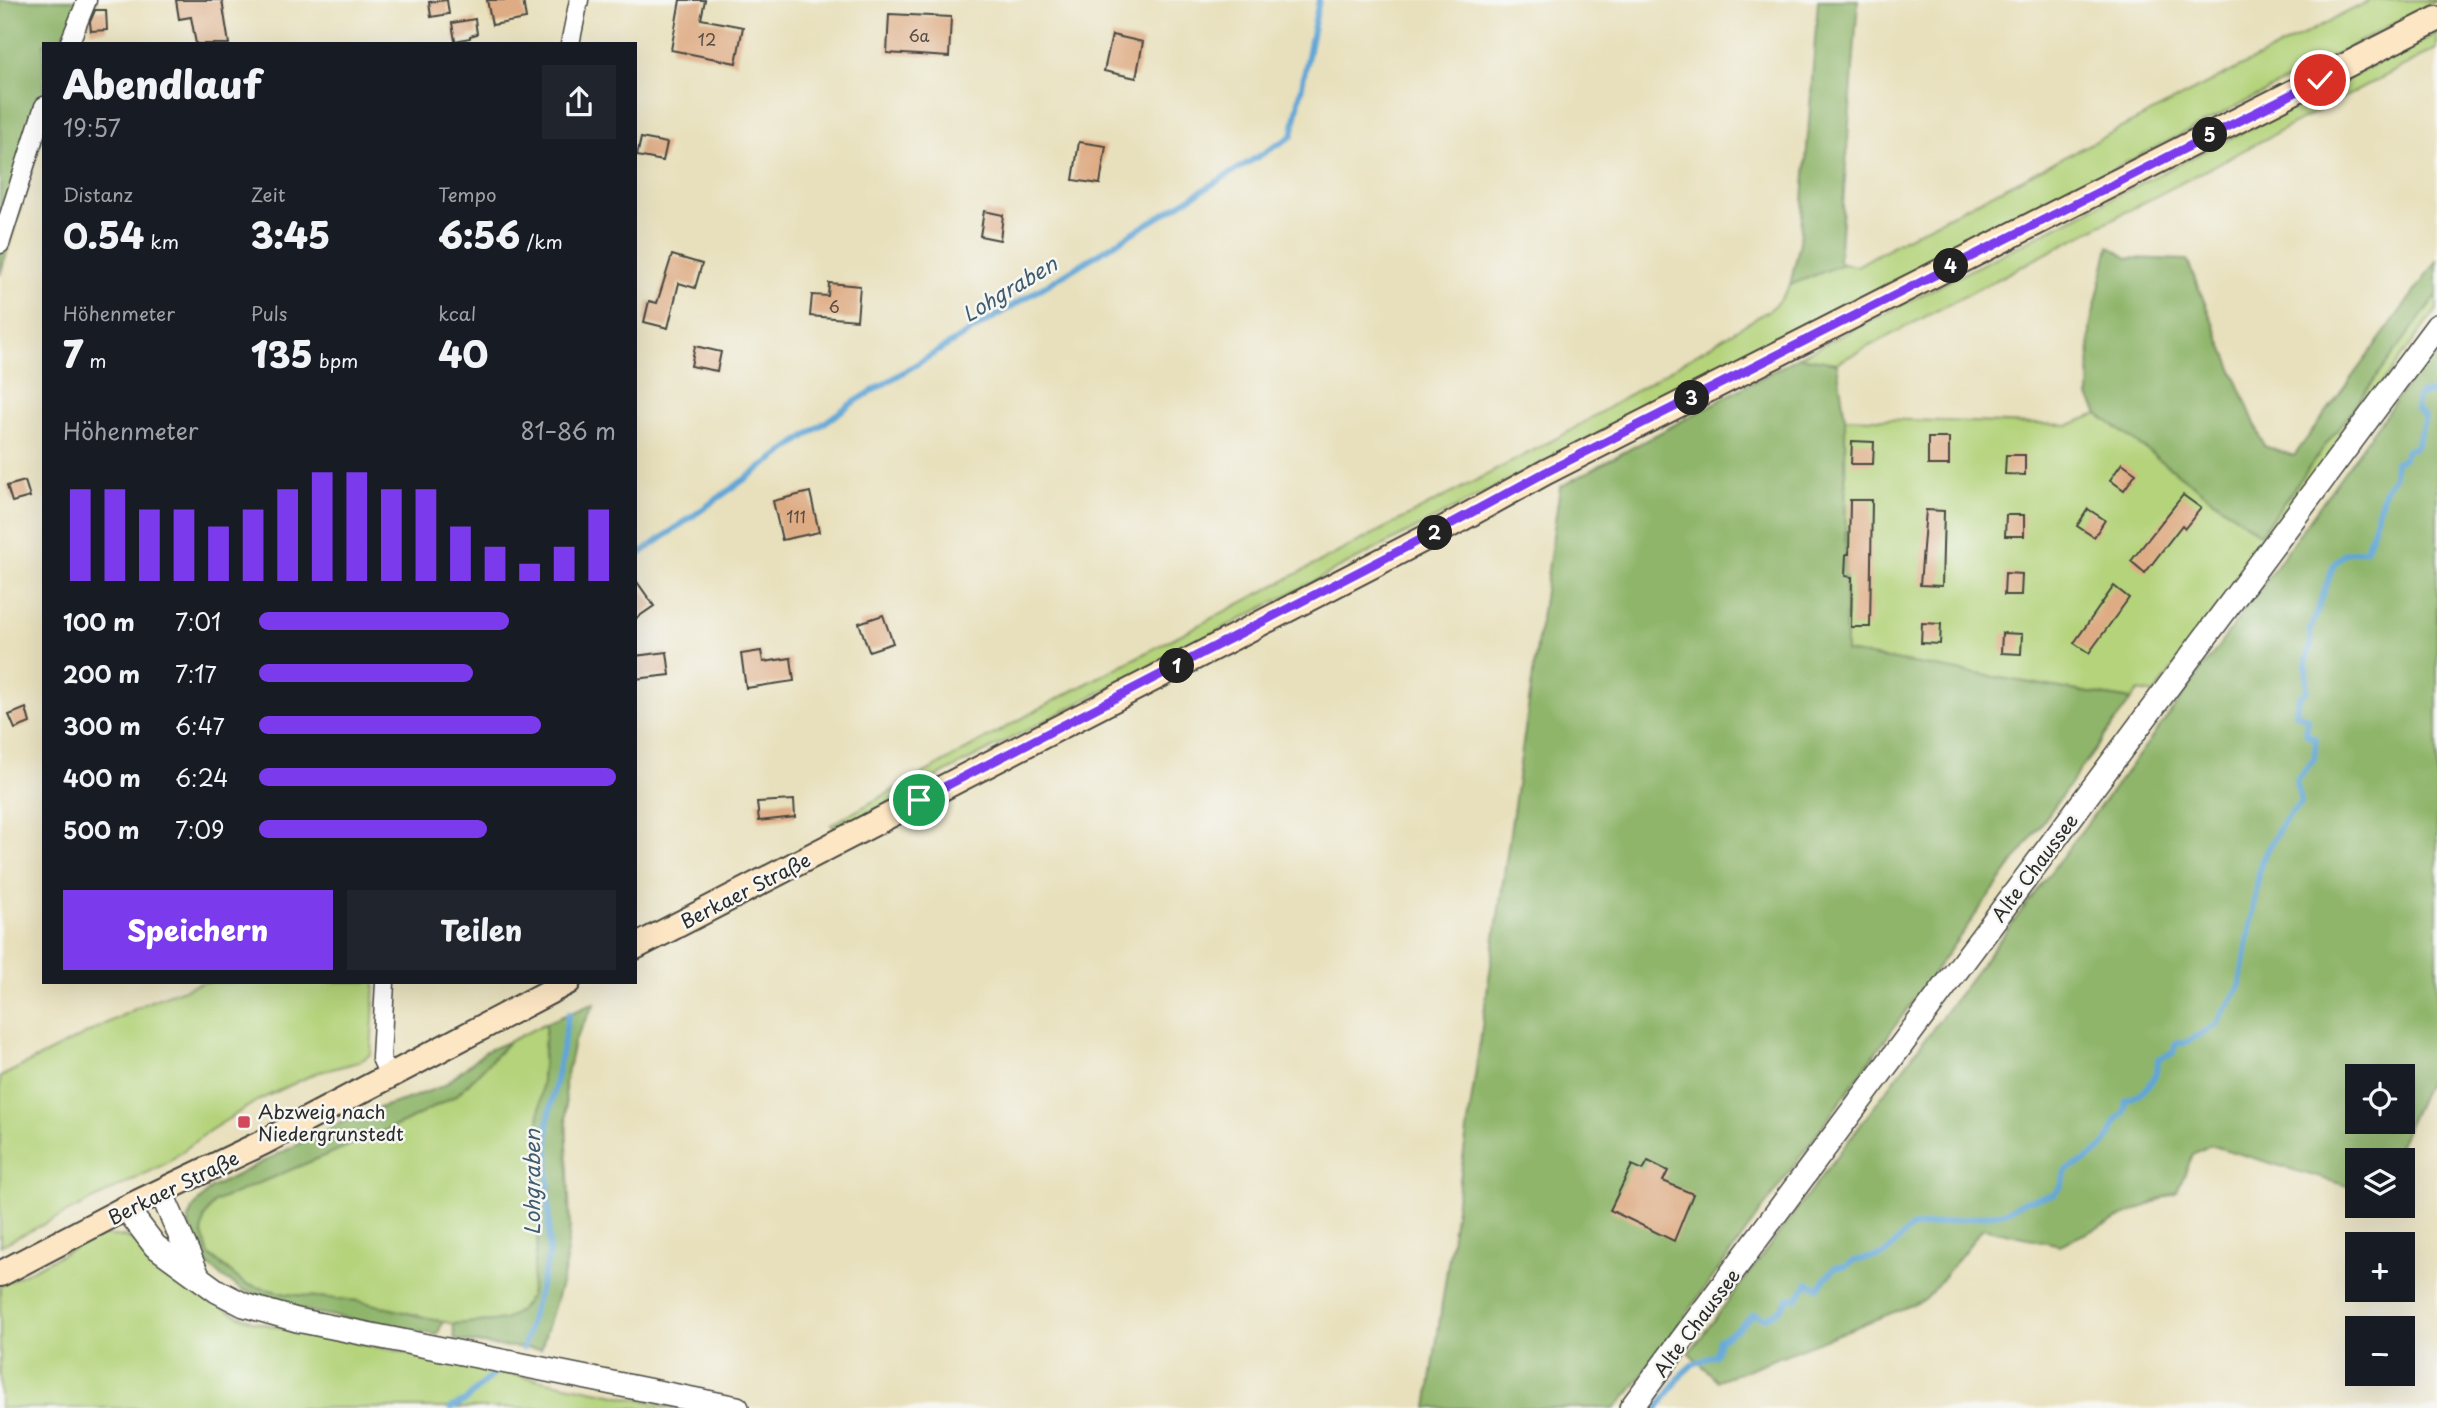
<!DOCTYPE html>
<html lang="de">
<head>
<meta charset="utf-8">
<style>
	:root { --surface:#171b24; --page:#20242c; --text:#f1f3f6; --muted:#9ea1a6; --accent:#7c3aed }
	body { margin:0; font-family:"Playpen Sans",sans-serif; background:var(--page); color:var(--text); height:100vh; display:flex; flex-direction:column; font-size:26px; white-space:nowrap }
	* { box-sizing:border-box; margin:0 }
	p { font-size:23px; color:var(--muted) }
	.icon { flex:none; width:38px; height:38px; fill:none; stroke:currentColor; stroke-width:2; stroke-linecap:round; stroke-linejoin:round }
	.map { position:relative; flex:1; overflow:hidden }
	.side { position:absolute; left:42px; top:42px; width:595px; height:942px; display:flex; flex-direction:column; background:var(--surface); border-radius:0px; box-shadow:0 7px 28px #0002 }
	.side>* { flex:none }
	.buttons { position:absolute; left:2345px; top:1064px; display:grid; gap:14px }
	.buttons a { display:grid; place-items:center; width:70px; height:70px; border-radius:0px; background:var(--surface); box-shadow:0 7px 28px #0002; font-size:35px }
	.pin { position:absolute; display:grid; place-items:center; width:60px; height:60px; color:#fff; margin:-30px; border:4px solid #fff; border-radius:50%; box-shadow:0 2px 7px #0007 }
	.km { position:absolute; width:35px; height:35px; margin:-18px; border-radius:50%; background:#222; color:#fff; font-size:19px; line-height:35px; text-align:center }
	.round { display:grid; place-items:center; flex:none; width:74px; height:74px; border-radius:0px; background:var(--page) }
	.summary { display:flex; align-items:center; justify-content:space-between; height:119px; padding:0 21px }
	h1 { font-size:38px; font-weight:800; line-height:52px }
	.metrics { display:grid; grid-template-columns:repeat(3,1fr); gap:10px; height:119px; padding:7px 21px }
	.metrics div { display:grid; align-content:center }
	.metrics b { font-size:35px; font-weight:800 }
	.metrics small { font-size:19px; font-weight:400 }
	.metrics p { font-size:19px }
	.chart { height:196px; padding:14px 21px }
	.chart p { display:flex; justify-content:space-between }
	.chart svg { width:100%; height:126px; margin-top:7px; stroke:var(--accent); stroke-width:6 }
	.primary-button { display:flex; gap:14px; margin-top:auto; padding:14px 21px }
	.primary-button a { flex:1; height:80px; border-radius:0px; background:var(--accent); color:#fff; font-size:28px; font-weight:800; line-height:80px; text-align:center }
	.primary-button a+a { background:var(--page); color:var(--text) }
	ul { padding:0 21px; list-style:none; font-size:23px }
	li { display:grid; grid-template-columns:112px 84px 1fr; align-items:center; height:52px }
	li i { height:18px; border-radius:9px; background:var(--accent) }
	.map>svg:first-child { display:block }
	.green { fill:#b4d37a; stroke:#707f52; stroke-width:2 }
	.forest { fill:#8fb56a; stroke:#5d704a; stroke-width:2; fill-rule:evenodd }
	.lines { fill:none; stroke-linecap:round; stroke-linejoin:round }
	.stream { stroke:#60a6d6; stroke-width:6 }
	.building { fill:#deac84 }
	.minor-casing { stroke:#474641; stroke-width:21 }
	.tertiary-casing { stroke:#474641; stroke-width:26 }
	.secondary-casing { stroke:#474641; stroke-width:28 }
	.minor { stroke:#fff; stroke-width:18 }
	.tertiary { stroke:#fff; stroke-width:23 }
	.secondary { stroke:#fce6c4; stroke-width:24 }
	.route-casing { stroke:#fff; stroke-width:14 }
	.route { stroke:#7c3aed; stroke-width:9 }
	.poi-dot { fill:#d1495b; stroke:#f6f6f2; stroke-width:2.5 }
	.labels { text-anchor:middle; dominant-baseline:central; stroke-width:5; stroke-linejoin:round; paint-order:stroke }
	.number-label { font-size:16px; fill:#584b41 }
	.street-label { font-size:19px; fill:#2b2b2b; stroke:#f6f6f2 }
	.poi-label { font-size:19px; fill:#2b2b2b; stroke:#f6f6f2; text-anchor:start }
	.water-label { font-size:21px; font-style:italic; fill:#405c6f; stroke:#f6f6f2 }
</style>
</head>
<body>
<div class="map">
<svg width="2437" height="1408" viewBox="0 0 2437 1408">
	<rect width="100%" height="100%" fill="#f6f6f2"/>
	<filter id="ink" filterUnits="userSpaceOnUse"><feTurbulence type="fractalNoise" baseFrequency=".0143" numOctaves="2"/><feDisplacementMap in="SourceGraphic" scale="14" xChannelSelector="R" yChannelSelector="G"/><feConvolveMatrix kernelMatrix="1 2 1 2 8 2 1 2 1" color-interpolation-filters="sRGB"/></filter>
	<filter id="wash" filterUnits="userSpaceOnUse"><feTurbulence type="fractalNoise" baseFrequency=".00686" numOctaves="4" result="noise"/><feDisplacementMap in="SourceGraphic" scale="28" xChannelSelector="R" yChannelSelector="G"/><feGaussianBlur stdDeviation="1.57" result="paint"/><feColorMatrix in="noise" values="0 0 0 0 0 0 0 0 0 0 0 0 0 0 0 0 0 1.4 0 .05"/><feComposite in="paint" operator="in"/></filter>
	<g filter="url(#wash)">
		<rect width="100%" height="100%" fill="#e8e0bc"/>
		<g class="green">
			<polygon points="2371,0 2437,0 2313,67 1814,322 836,829 831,825 1057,699 1563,435 1769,310 1781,299 1790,285 1843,264 1857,266 1904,239"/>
			<polygon points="2437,33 2437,49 1837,363 1799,357"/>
			<polygon points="2437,295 2437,309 2154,694 2138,691 2131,700 1846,652 1845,418 2069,425 2098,414 2260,534"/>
			<polygon points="204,982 375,982 371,1054 359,1062 316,1073 257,1101 209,1131 167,1163 0,1246 0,1077 151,1001"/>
			<polygon points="546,1023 539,1122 539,1232 530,1297 519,1311 505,1320 453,1324 359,1301 286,1294 245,1284 209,1255 202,1234 204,1218 214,1202 405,1122 457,1095 510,1041"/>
			<polygon points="104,1235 124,1237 142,1242 202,1294 227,1310 254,1322 680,1408 0,1408 0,1286 86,1242"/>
		</g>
		<g class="forest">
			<polygon points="0,0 96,0 78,44 44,44 44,130 0,275"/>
			<polygon points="1818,0 1858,0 1839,261 1843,264 1790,285 1800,242"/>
			<polygon points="2109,246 2128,258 2187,260 2264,446 2294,456 2437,261 2437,295 2260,534 2098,414 2089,397 2090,327"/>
			<path d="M2437 343V1061L2392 1160H2357V1189L2210 1145 2193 1154 2177 1192 2060 1245 1983 1228 1925 1300 1718 1381 1689 1353 2177 704ZM2357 1076H2403V1122H2357Z"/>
			<polygon points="1799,357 1837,363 1845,418 1846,652 2131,700 1630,1392 1615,1408 1427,1408 1560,487"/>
			<polygon points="595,1003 574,1042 565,1083 570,1228 564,1274 541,1349 497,1346 455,1340 453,1324 505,1320 519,1311 530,1297 539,1232 539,1122 546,1023"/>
			<polygon points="510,1041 457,1095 405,1122 214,1202 204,1218 202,1234 209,1255 245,1284 286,1294 359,1301 443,1322 437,1335 306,1311 242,1290 221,1276 202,1259 192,1239 188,1221 192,1209 211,1188 356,1115 405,1100 443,1086 486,1051"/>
		</g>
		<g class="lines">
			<g class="stream">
				<polyline points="635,557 851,404 1292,136 1319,0"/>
				<polyline points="523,1348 549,1256 548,1121 569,1013"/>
				<polyline points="451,1408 465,1401 496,1371"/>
				<path d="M1658 1408 1682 1374 1693 1364 1716 1355 1719 1340 1737 1329 1754 1314 1765 1318 1781 1309 1789 1298 1797 1299 1808 1283 1818 1288 1835 1267H1845L1854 1261 1884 1255 1911 1228 2006 1212 2024 1201 2053 1195 2062 1185 2066 1170C2081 1163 2099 1155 2107 1141 2114 1130 2113 1121 2124 1113L2126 1100C2145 1094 2158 1080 2158 1059L2173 1053 2176 1043H2185L2218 1024 2222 1013 2231 1003 2241 983 2261 862 2282 824 2301 802 2296 781 2314 759 2316 739 2306 734 2308 719 2296 713 2298 698 2307 691 2306 664 2311 644 2310 632 2334 564 2345 553 2366 550 2385 489 2394 477 2395 462 2403 459 2407 450 2416 447 2425 418 2416 409 2419 394 2437 393"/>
			</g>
		</g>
		<g id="blocks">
			<g class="building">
				<polygon points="176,0 222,0 229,44 196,44 191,17 179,19"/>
				<polygon points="447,0 449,14 431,17 429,2"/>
				<polygon points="487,0 523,0 526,19 492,25"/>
				<polygon points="680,0 705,0 701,19 743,27 736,63 671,50"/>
				<polygon points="95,10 106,10 107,30 91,31 90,22"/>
				<polygon points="889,14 951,17 949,57 887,53"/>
				<polygon points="475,19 477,34 470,36 470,38 455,41 452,23"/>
				<polygon points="1112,35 1143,42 1136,78 1104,71"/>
				<polygon points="641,138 667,143 663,161 637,156"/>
				<polygon points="1079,142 1106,146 1100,184 1073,180"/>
				<polygon points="984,211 1003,215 1000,240 980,236"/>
				<polygon points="672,255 702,264 695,288 679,283 668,328 644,322 649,301 657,303"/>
				<polygon points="829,283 860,286 857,320 810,316 812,295 828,296"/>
				<polygon points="695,346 721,352 717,371 691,366"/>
				<rect x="1928" y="438" width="21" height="27"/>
				<polygon points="1852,441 1874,442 1873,464 1851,464"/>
				<polygon points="2006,455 2025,455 2025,475 2005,474"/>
				<polygon points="2122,463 2136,473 2124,490 2110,480"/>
				<polygon points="25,481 30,497 12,502 7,486"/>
				<polygon points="810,492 819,532 782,540 773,501"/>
				<polygon points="2183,495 2201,508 2185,528 2182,525 2145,573 2131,561"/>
				<polygon points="1850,500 1872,500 1870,627 1851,627 1852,577 1845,576 1846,554 1849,554"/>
				<polygon points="2088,509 2105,520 2094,537 2077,526"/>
				<polygon points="1926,510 1944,511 1942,586 1920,585"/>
				<polygon points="2006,515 2024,515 2024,536 2005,536"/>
				<polygon points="2005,573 2022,574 2021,595 2004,595"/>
				<polygon points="635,579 654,606 635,619"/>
				<polygon points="2114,586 2129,598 2089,653 2074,643"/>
				<polygon points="883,615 893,643 869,651 859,623"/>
				<polygon points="1922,623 1941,624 1940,644 1921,643"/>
				<polygon points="2002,633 2022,634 2021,654 2001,653"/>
				<polygon points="761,651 763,662 791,658 794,681 746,688 741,654"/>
				<polygon points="667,652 670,675 635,679 635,656"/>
				<polygon points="26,708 30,723 15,729 9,715"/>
				<polygon points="794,800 795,817 759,821 757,802"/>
				<polygon points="1648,1161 1668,1171 1663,1181 1693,1194 1674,1241 1610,1210 1632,1165 1643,1170"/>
			</g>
		</g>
	</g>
	<g filter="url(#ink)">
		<use href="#blocks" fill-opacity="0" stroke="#474641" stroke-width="2"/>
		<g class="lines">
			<defs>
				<g id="minor">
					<polyline points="69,44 87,0"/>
					<polyline points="570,44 579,0"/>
					<polyline points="0,244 44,106"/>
					<polyline points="385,982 381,1058 389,1075"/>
				</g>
				<g id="tertiary">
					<polyline points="161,1192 198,1276"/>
					<polyline points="126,1208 155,1246 217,1291 244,1305 297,1320 737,1408"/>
					<polyline points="1631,1408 2437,326"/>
				</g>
				<g id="secondary">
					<polyline points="635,947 1443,529 1546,472 2437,19"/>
					<polyline points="0,1274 126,1208 264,1142 568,982"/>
				</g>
			</defs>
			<use href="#minor" class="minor-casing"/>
			<use href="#tertiary" class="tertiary-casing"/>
			<use href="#secondary" class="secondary-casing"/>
			<use href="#minor" class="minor"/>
			<use href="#tertiary" class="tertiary"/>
			<use href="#secondary" class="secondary"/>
		</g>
	</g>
	<g class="lines" filter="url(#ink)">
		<defs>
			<polyline id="route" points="919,800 1443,528 1546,472 2320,80"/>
		</defs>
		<use href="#route" class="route-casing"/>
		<use href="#route" class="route"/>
	</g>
	<rect class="poi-dot" x="237" y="1115" width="14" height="14" rx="3.5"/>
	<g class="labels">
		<g class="number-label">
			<text x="919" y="35">6a</text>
			<text x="707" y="39">12</text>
			<text x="834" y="306">6</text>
			<text x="796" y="516">111</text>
		</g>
		<g class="street-label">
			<text transform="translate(2034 867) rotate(-53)">Alte Chaussee</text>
			<text transform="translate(745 890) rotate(-27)">Berkaer Straße</text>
			<text transform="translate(173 1187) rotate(-26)">Berkaer Straße</text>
			<text transform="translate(1696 1322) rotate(-53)">Alte Chaussee</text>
		</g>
		<g class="poi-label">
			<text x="258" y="1111">Abzweig nach<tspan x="258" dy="22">Niedergrunstedt</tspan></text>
		</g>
		<g class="water-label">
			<text transform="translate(1009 288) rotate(-31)">Lohgraben</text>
			<text transform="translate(531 1182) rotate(-90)">Lohgraben</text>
		</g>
	</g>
</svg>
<div class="buttons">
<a><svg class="icon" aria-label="locate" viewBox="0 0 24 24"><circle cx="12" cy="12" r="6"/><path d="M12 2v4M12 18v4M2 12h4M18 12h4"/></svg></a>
<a><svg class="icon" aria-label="layers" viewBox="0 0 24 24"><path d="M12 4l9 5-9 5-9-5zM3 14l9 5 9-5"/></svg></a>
<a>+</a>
<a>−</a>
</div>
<div class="pin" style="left:919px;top:800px;background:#1e9e55"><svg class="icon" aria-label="arrive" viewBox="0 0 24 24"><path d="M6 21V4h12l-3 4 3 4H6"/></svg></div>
<div class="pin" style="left:2320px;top:80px;background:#d93025"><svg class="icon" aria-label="check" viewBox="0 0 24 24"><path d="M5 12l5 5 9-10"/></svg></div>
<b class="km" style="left:1177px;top:666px">1</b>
<b class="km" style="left:1435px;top:533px">2</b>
<b class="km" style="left:1692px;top:398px">3</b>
<b class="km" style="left:1951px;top:266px">4</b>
<b class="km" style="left:2210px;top:135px">5</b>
<section class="side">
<div class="summary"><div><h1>Abendlauf</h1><p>19:57</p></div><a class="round"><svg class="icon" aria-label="share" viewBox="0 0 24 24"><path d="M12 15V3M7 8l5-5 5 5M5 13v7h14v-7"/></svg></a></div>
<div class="metrics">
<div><p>Distanz</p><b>0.54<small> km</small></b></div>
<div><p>Zeit</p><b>3:45</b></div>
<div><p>Tempo</p><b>6:56<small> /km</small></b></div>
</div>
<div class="metrics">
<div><p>Höhenmeter</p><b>7<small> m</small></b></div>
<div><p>Puls</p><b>135<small> bpm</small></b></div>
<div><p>kcal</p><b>40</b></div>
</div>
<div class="chart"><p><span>Höhenmeter</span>81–86 m</p>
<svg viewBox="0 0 160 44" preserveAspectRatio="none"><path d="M5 44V12M15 44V12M25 44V19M35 44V19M45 44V25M55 44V19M65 44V12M75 44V6M85 44V6M95 44V12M105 44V12M115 44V25M125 44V32M135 44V38M145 44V32M155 44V19"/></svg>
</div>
<ul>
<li><b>100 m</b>7:01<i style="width:70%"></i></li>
<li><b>200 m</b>7:17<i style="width:60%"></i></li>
<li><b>300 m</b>6:47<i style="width:79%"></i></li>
<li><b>400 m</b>6:24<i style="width:100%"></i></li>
<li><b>500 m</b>7:09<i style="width:64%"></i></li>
</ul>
<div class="primary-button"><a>Speichern</a><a>Teilen</a></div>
</section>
</div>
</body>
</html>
